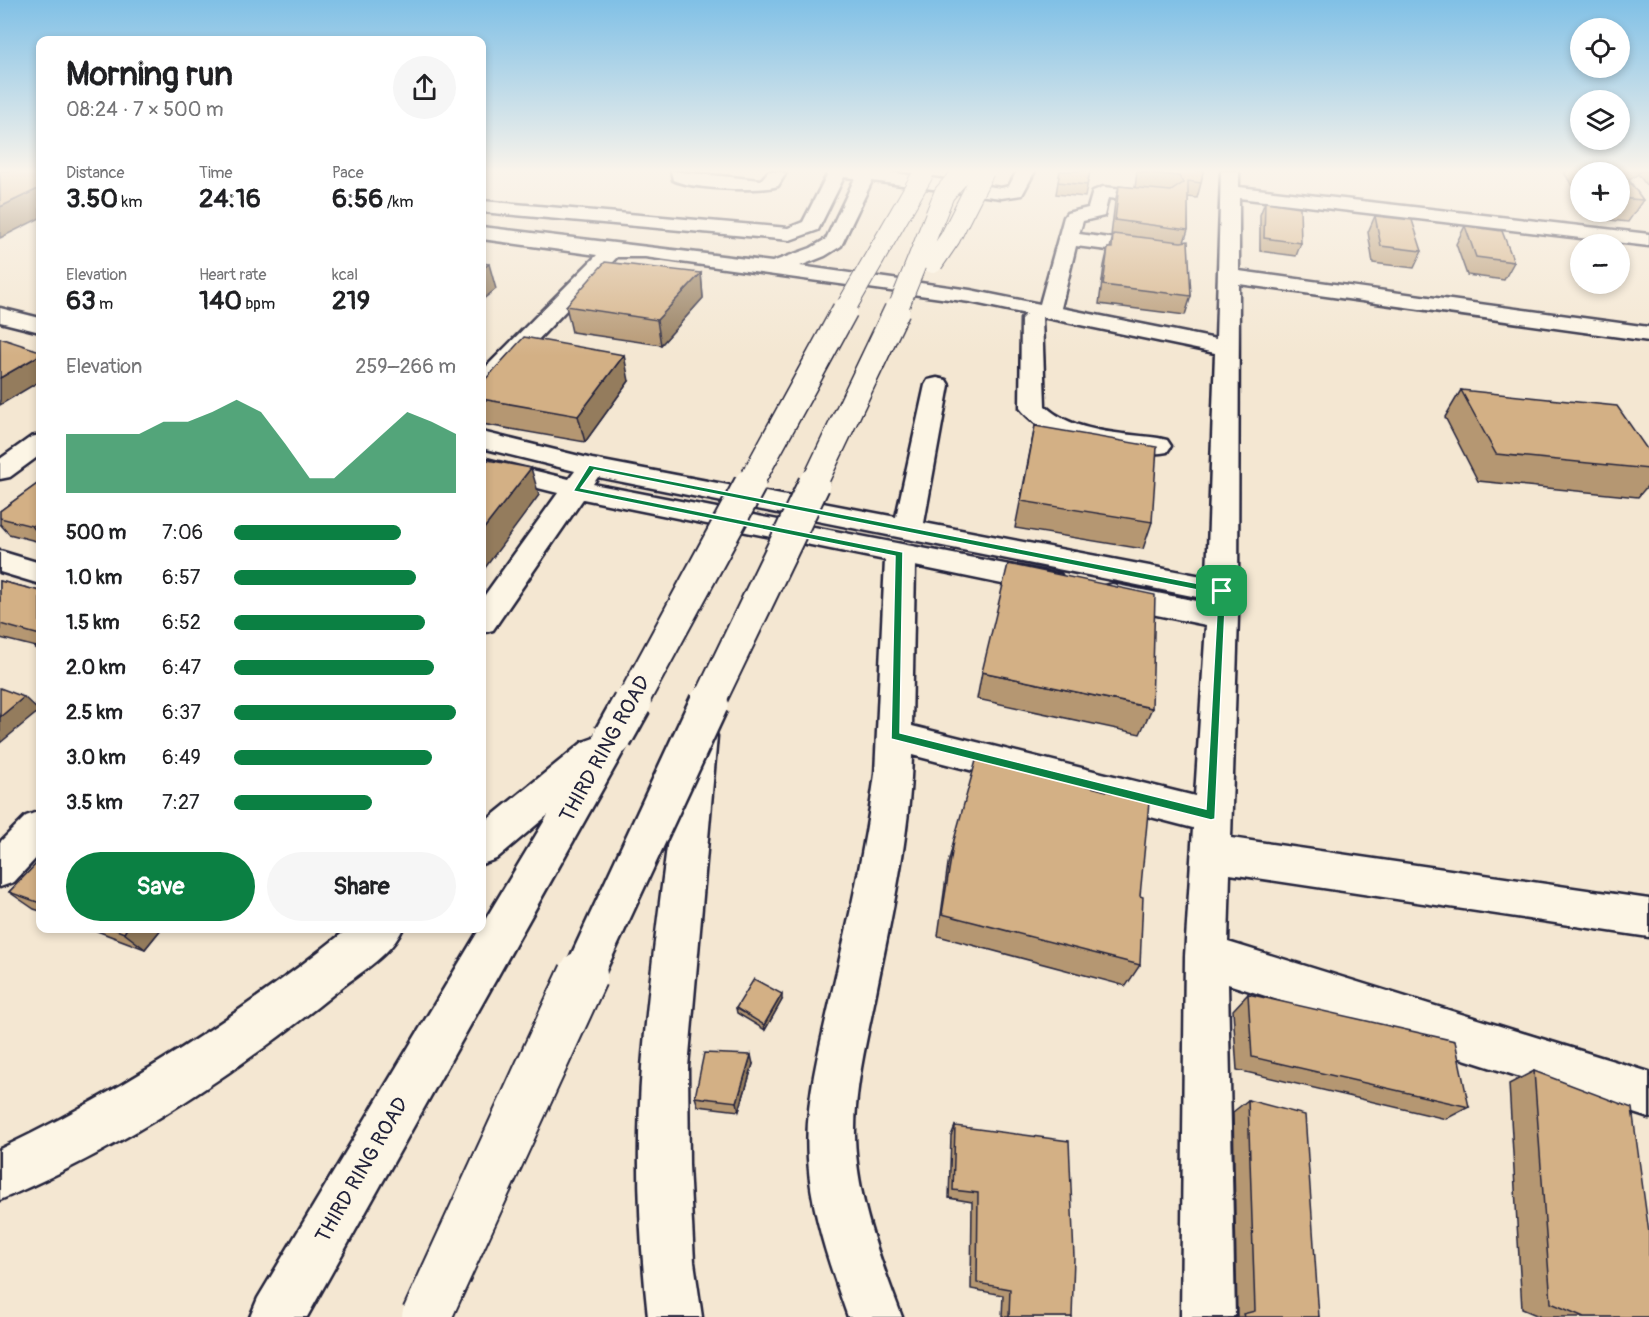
<!DOCTYPE html>
<html lang="en">
<head>
<meta charset="utf-8">
<style>
	:root { --surface:#fff; --page:#f6f6f6; --text:#202124; --muted:#757577; --accent:#0b8043 }
	body { margin:0; font-family:Pangolin,sans-serif; background:var(--page); color:var(--text); height:100vh; display:flex; flex-direction:column; font-size:22px; white-space:nowrap }
	* { box-sizing:border-box; margin:0 }
	p { font-size:20px; color:var(--muted) }
	.icon { flex:none; width:33px; height:33px; fill:none; stroke:currentColor; stroke-width:2; stroke-linecap:round; stroke-linejoin:round }
	.map { position:relative; flex:1; overflow:hidden }
	.side { position:absolute; left:36px; top:36px; width:450px; height:897px; display:flex; flex-direction:column; background:var(--surface); border-radius:12px; box-shadow:0 3px 9px #0003 }
	.side>* { flex:none }
	.fabs { position:absolute; left:1570px; top:18px; display:grid; gap:12px }
	.fabs a { display:grid; place-items:center; width:60px; height:60px; border-radius:50%; background:var(--surface); box-shadow:0 3px 9px #0003; font-size:30px }
	.pin { position:absolute; display:grid; place-items:center; width:51px; height:51px; color:#fff; margin:-26px; border-radius:12px; box-shadow:0 3px 9px #0006 }
	.round { display:grid; place-items:center; flex:none; width:63px; height:63px; border-radius:32px; background:var(--page) }
	.head { display:flex; align-items:center; justify-content:space-between; height:102px; padding:0 30px }
	h1 { font-size:33px; font-weight:700; line-height:45px }
	.stats { display:grid; grid-template-columns:repeat(3,1fr); gap:9px; height:102px; padding:6px 30px }
	.stats div { display:grid; align-content:center }
	.stats b { font-size:26px; font-weight:700 }
	.stats small { font-size:16px; font-weight:400 }
	.stats p { font-size:16px }
	.chart { height:168px; padding:12px 30px }
	.chart p { display:flex; justify-content:space-between }
	.chart svg { width:100%; height:108px; margin-top:6px; fill:var(--accent); opacity:.7 }
	.button { display:flex; gap:12px; margin-top:auto; padding:12px 30px }
	.button a { flex:1; height:69px; border-radius:36px; background:var(--accent); color:#fff; font-size:24px; font-weight:700; line-height:69px; text-align:center }
	.button a+a { background:var(--page); color:var(--text) }
	ul { padding:0 30px; list-style:none; font-size:20px }
	li { display:grid; grid-template-columns:96px 72px 1fr; align-items:center; height:45px }
	li i { height:15px; border-radius:8px; background:var(--accent) }
	.map>svg:first-child { display:block }
	.lines { fill:none; stroke-linecap:round; stroke-linejoin:round }
	.minor-casing { stroke:#22223b; stroke-width:5 }
	.highway-casing { stroke:#22223b; stroke-width:5 }
	.minor { fill:#fcf5e5; fill-rule:evenodd }
	.highway { fill:#fcf5e5; fill-rule:evenodd }
	.highway-bridge-far4-casing { stroke:#22223b; stroke-width:22; stroke-linecap:butt }
	.highway-bridge-far3-casing { stroke:#22223b; stroke-width:28; stroke-linecap:butt }
	.highway-bridge-far2-casing { stroke:#22223b; stroke-width:35; stroke-linecap:butt }
	.highway-bridge-far1-casing { stroke:#22223b; stroke-width:43; stroke-linecap:butt }
	.highway-bridge-casing { stroke:#22223b; stroke-width:52; stroke-linecap:butt }
	.highway-bridge-far4 { stroke:#fcf5e5; stroke-width:20 }
	.highway-bridge-far3 { stroke:#fcf5e5; stroke-width:25 }
	.highway-bridge-far2 { stroke:#fcf5e5; stroke-width:31 }
	.highway-bridge-far1 { stroke:#fcf5e5; stroke-width:38 }
	.highway-bridge { stroke:#fcf5e5; stroke-width:48 }
	.wall { fill:#b59772; stroke:#22223b; stroke-width:1.5 }
	.shaded-wall { fill:#947b5d; stroke:#22223b; stroke-width:1.5 }
	.building { fill:#d3b085; stroke:#22223b; stroke-width:1.5 }
	.route { fill:#0b8043; stroke:#fff; stroke-width:1.5; fill-rule:evenodd }
	.labels { text-anchor:middle; dominant-baseline:central; stroke-width:6; stroke-linejoin:round; paint-order:stroke }
	.street-label { font-size:21px; fill:#22223b; stroke:#fcf5e5 }
</style>
</head>
<body>
<div class="map">
<svg width="1649" height="1317" viewBox="0 0 1649 1317">
	<rect width="100%" height="100%" fill="#f4e7d2"/>
	<filter id="ink" filterUnits="userSpaceOnUse"><feTurbulence type="fractalNoise" baseFrequency=".0167" numOctaves="2"/><feDisplacementMap in="SourceGraphic" scale="12" xChannelSelector="R" yChannelSelector="G"/><feConvolveMatrix kernelMatrix="1 2 1 2 8 2 1 2 1" color-interpolation-filters="sRGB"/></filter>
	<g filter="url(#ink)">
		<g class="lines">
			<defs>
				<g id="minor">
					<path d="M671 171 761 180 769 171 786 173 778 186C758 192 692 189 673 180Z"/>
					<path d="M829 171H881L1001 188 1009 186 1017 171H1035L1022 195 1001 198 872 181 841 246 825 256 800 266 970 290 1040 304 1064 217 1067 213 1088 208 1093 191 1103 187 1169 193 1171 197 1162 203 1108 198 1104 216 1083 221 1079 234 1155 244 1162 246 1165 250 1162 254 1155 256 1076 246 1061 308 1216 339 1221 171H1239V187L1649 234V246L1239 198V271L1649 327V341L1239 284 1238 617 1231 838 1649 899V937L1230 874 1228 942 1649 1072V1118L1228 984 1235 1317H1181L1185 956 1193 828 912 755C910 836 891 918 875 998 866 1043 854 1090 855 1137 857 1200 880 1259 902 1317H848C830 1266 811 1213 808 1159 804 1102 820 1048 832 993 849 920 865 848 875 774L885 560 583 499 493 630 482 633V599L558 493 482 474V458L569 479 575 471 482 448V432L592 459 896 517 925 385 928 380 937 378 946 380 949 385 924 523 1207 577 1215 353 1042 317 1045 406C1074 433 1121 433 1158 438L1167 440 1171 446 1167 452C1143 458 1073 442 1049 431 1037 426 1028 418 1020 408L1021 319 1026 314 970 302 645 257H617L491 389 482 391V371L597 255 482 239V227L772 262 811 248 826 239 855 178 844 177 818 230 790 240 482 212V201L788 228 803 222ZM598 477 1207 599V603L1112 584 1101 587 1097 595 1101 603 1112 606 1206 625 1195 796 912 726 915 566 1050 594 1061 591 1065 583 1061 575 593 484Z"/>
					<polygon points="0,308 40,318 40,332 0,322"/>
					<polygon points="40,435 40,455 10,477 0,479 0,459 31,437"/>
					<polygon points="0,551 40,563 40,584 0,572"/>
					<polygon points="40,811 40,854 14,882 0,887 0,842 26,816"/>
				</g>
				<g id="highway">
					<path d="M699 722 712 726 717 736 688 1067 689 1165 694 1262 702 1317H648C639 1235 636 1149 642 1067 651 956 668 846 681 736L686 726Z"/>
					<polygon points="613,723 626,727 631,737 626,747 307,1317 250,1317 258,1298 548,815 496,859 482,864 482,824 583,742 594,738 600,727"/>
					<path d="M349 928H403C392 954 362 971 341 988 238 1072 124 1148 0 1200V1149C126 1089 240 1015 349 928Z"/>
				</g>
			</defs>
			<use href="#minor" class="minor-casing"/>
			<use href="#highway" class="highway-casing"/>
			<use href="#minor" class="minor"/>
			<use href="#highway" class="highway"/>
			<defs>
				<g id="highway-bridge-far4">
					<polyline points="933,263 950,238 984,171"/>
					<polyline points="844,311 923,174"/>
					<polyline points="897,311 944,194 964,171"/>
				</g>
				<g id="highway-bridge-far3">
					<polyline points="749,486 845,310"/>
					<polyline points="813,486 897,310"/>
				</g>
				<g id="highway-bridge-far2">
					<polyline points="631,704 750,484"/>
					<polyline points="708,704 814,484"/>
				</g>
				<g id="highway-bridge-far1">
					<polyline points="613,737 632,703"/>
					<polyline points="582,977 709,703"/>
				</g>
				<polyline id="highway-bridge" points="426,1317 583,975"/>
			</defs>
			<use href="#highway-bridge-far4" class="highway-bridge-far4-casing"/>
			<use href="#highway-bridge-far3" class="highway-bridge-far3-casing"/>
			<use href="#highway-bridge-far2" class="highway-bridge-far2-casing"/>
			<use href="#highway-bridge-far1" class="highway-bridge-far1-casing"/>
			<use href="#highway-bridge" class="highway-bridge-casing"/>
			<use href="#highway-bridge-far4" class="highway-bridge-far4"/>
			<use href="#highway-bridge-far3" class="highway-bridge-far3"/>
			<use href="#highway-bridge-far2" class="highway-bridge-far2"/>
			<use href="#highway-bridge-far1" class="highway-bridge-far1"/>
			<use href="#highway-bridge" class="highway-bridge"/>
		</g>
		<g class="wall">
			<polygon points="1090,171 1085,197 1056,194 1058,182"/>
			<polygon points="1137,171 1203,171 1201,183 1197,198 1188,197 1188,230 1184,242 1191,296 1185,315 1099,304 1104,266 1108,248 1110,248 1113,236 1111,236 1115,202 1119,186 1135,188"/>
			<polygon points="1563,171 1649,171 1649,189 1638,174 1629,180 1643,200 1628,222 1592,218 1588,212 1620,212 1620,172 1581,172 1581,200"/>
			<polygon points="1265,202 1301,243 1296,256 1260,251 1260,215"/>
			<polygon points="1375,216 1422,251 1414,268 1373,263 1368,232"/>
			<polygon points="1465,226 1514,262 1504,280 1467,275 1456,244"/>
			<polygon points="701,273 703,298 661,345 572,332 566,306"/>
			<polygon points="629,381 585,442 482,424 482,383"/>
			<polygon points="1461,390 1649,452 1649,484 1638,497 1478,481 1445,417"/>
			<polygon points="1035,426 1152,522 1143,549 1015,528"/>
			<polygon points="40,482 40,542 9,534 0,524 0,511"/>
			<polygon points="0,581 40,591 40,653 35,648 36,647 0,638"/>
			<polygon points="982,672 1152,708 1140,734 977,699"/>
			<polygon points="954,840 1140,965 1126,986 938,936 948,864"/>
			<polygon points="40,860 40,911 34,909 9,892"/>
			<polygon points="89,928 162,928 145,949"/>
			<polygon points="1248,994 1469,1107 1446,1119 1237,1070 1233,1010"/>
			<polygon points="782,1000 765,1030 737,1013 736,1008"/>
			<polygon points="753,1064 739,1111 698,1106 695,1097"/>
			<polygon points="1534,1071 1649,1317 1541,1317 1522,1309 1509,1084"/>
			<polygon points="1248,1100 1319,1317 1233,1317 1237,1316 1233,1112"/>
			<polygon points="955,1126 1072,1317 1002,1317 1003,1295 971,1289 972,1202 949,1198 951,1136"/>
		</g>
		<g class="shaded-wall">
			<polygon points="1625,171 1640,171 1638,174 1620,186 1623,173"/>
			<polygon points="40,188 40,218 0,238 0,207"/>
			<polygon points="489,264 496,289 482,300 482,269"/>
			<polygon points="701,273 703,298 661,345 657,320"/>
			<polygon points="40,355 40,381 0,405 0,378"/>
			<polygon points="624,355 629,381 585,442 578,416"/>
			<polygon points="531,468 539,495 482,572 482,531"/>
			<polygon points="40,520 40,536 32,526"/>
			<polygon points="24,697 39,711 0,743 0,717"/>
			<polygon points="127,928 162,928 145,949 124,933"/>
			<polygon points="782,994 782,1000 765,1030 764,1025"/>
			<polygon points="751,1055 753,1064 739,1111 737,1102"/>
		</g>
		<g class="building">
			<polygon points="0,171 40,171 40,188 0,207"/>
			<polygon points="1060,171 1090,171 1087,185 1058,182"/>
			<polygon points="1139,171 1203,171 1201,183 1188,181 1188,230 1115,220 1119,186 1171,191 1183,183 1179,176 1139,172"/>
			<polygon points="1589,171 1625,171 1623,173 1643,200 1620,198 1620,172 1590,172"/>
			<polygon points="1265,202 1300,207 1301,243 1264,238"/>
			<polygon points="1375,216 1412,220 1422,251 1381,246"/>
			<polygon points="1465,226 1502,231 1514,262 1476,257"/>
			<polygon points="1113,234 1181,242 1188,241 1191,296 1103,285 1108,248 1112,248"/>
			<polygon points="605,262 701,273 657,320 566,306"/>
			<polygon points="482,263 489,264 482,269"/>
			<polygon points="524,337 624,355 578,416 482,399 482,383"/>
			<polygon points="0,338 40,351 40,355 0,378"/>
			<polygon points="1461,390 1617,406 1649,452 1649,469 1496,454"/>
			<polygon points="1035,426 1157,447 1152,522 1021,501"/>
			<polygon points="482,459 531,468 482,531"/>
			<polygon points="40,482 40,520 32,526 0,518 0,511"/>
			<polygon points="1008,564 1155,595 1152,708 982,672"/>
			<polygon points="0,581 40,591 40,635 0,624"/>
			<polygon points="40,644 40,650 35,648"/>
			<polygon points="0,688 24,697 0,717"/>
			<polygon points="977,757 1149,802 1140,896 1143,897 1140,965 942,914 954,840"/>
			<polygon points="40,860 40,903 9,892"/>
			<polygon points="112,928 127,928 124,933"/>
			<polygon points="754,979 782,994 764,1025 736,1008"/>
			<polygon points="1248,994 1455,1041 1469,1107 1252,1057"/>
			<polygon points="704,1053 751,1055 737,1102 695,1097"/>
			<polygon points="1534,1071 1632,1108 1649,1233 1649,1317 1584,1317 1551,1303"/>
			<polygon points="1248,1100 1305,1115 1319,1317 1244,1317 1243,1314 1255,1311"/>
			<polygon points="955,1126 1069,1141 1074,1257 1072,1317 1009,1317 1010,1289 977,1283 978,1193 953,1190"/>
		</g>
	</g>
	<linearGradient id="sky" x2="0" y2="1"><stop stop-color="#80c0e6"/><stop offset="0.48" stop-color="#faf4eb"/><stop offset="1" stop-color="#faf4eb" stop-opacity="0"/></linearGradient>
	<rect width="1649" height="356" fill="url(#sky)"/>
	<path class="route" d="M589 465 1226 589 1215 819 1211 820 891 739 895 556 573 491ZM594 470 1218 594 1206 809 900 733 903 552 581 488Z"/>
	<g class="labels">
		<g class="street-label">
			<text transform="translate(605 749) rotate(-61)">THIRD RING ROAD</text>
			<text transform="translate(362 1170) rotate(-60)">THIRD RING ROAD</text>
		</g>
	</g>
</svg>
<div class="fabs">
<a><svg class="icon" aria-label="locate" viewBox="0 0 24 24"><circle cx="12" cy="12" r="6"/><path d="M12 2v4M12 18v4M2 12h4M18 12h4"/></svg></a>
<a><svg class="icon" aria-label="layers" viewBox="0 0 24 24"><path d="M12 4l9 5-9 5-9-5zM3 14l9 5 9-5"/></svg></a>
<a>+</a>
<a>−</a>
</div>
<div class="pin" style="left:1222px;top:591px;background:#1e9e55"><svg class="icon" aria-label="arrive" viewBox="0 0 24 24"><path d="M6 21V4h12l-3 4 3 4H6"/></svg></div>
<section class="side">
<div class="head"><div><h1>Morning run</h1><p>08:24 · 7 × 500 m</p></div><a class="round"><svg class="icon" aria-label="share" viewBox="0 0 24 24"><path d="M12 15V3M7 8l5-5 5 5M5 13v7h14v-7"/></svg></a></div>
<div class="stats">
<div><p>Distance</p><b>3.50<small> km</small></b></div>
<div><p>Time</p><b>24:16</b></div>
<div><p>Pace</p><b>6:56<small> /km</small></b></div>
</div>
<div class="stats">
<div><p>Elevation</p><b>63<small> m</small></b></div>
<div><p>Heart rate</p><b>140<small> bpm</small></b></div>
<div><p>kcal</p><b>219</b></div>
</div>
<div class="chart"><p><span>Elevation</span>259–266 m</p>
<svg viewBox="0 0 160 44" preserveAspectRatio="none"><path d="M0 44V20L10 20L20 20L30 20L40 15L50 15L60 11L70 6L80 11L90 24L100 38L110 38L120 29L130 20L140 11L150 15L160 20V44z"/></svg>
</div>
<ul>
<li><b>500 m</b>7:06<i style="width:75%"></i></li>
<li><b>1.0 km</b>6:57<i style="width:82%"></i></li>
<li><b>1.5 km</b>6:52<i style="width:86%"></i></li>
<li><b>2.0 km</b>6:47<i style="width:90%"></i></li>
<li><b>2.5 km</b>6:37<i style="width:100%"></i></li>
<li><b>3.0 km</b>6:49<i style="width:89%"></i></li>
<li><b>3.5 km</b>7:27<i style="width:62%"></i></li>
</ul>
<div class="button"><a>Save</a><a>Share</a></div>
</section>
</div>
</body>
</html>
